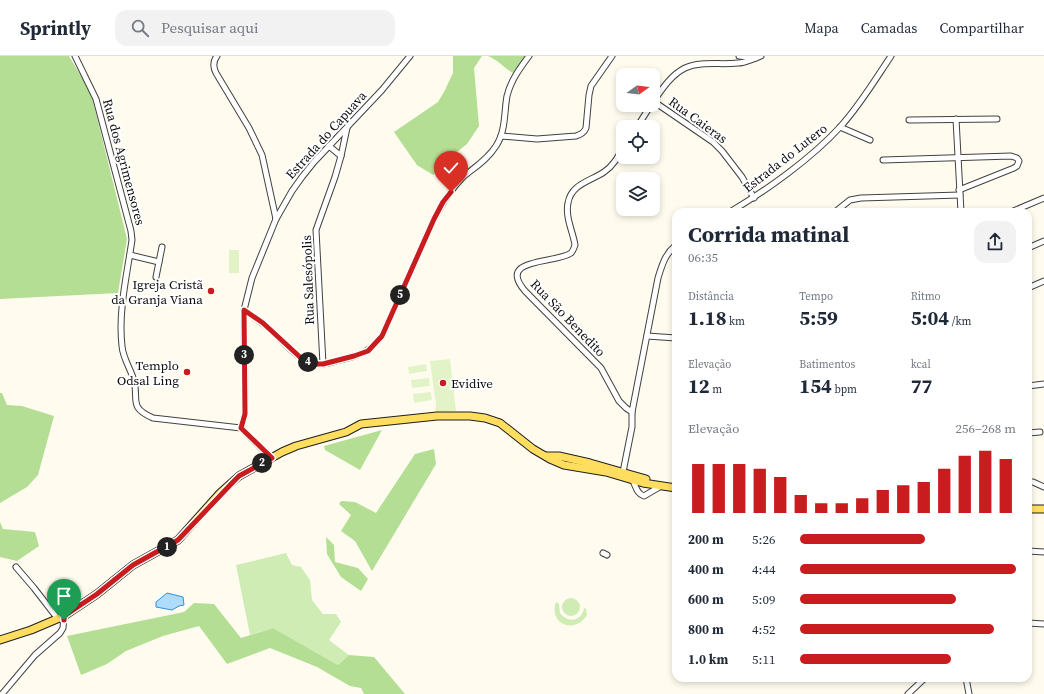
<!DOCTYPE html>
<html lang="pt">
<head>
<meta charset="utf-8">
<style>
	:root { --surface:#fff; --page:#f2f2f3; --text:#1f2937; --muted:#747a83; --line:#e0e1e3; --accent:#c81c1e }
	body { margin:0; font-family:"Source Serif 4",serif; background:var(--page); color:var(--text); height:100vh; display:flex; flex-direction:column; font-size:15px; white-space:nowrap }
	* { box-sizing:border-box; margin:0 }
	p { font-size:13px; color:var(--muted) }
	.icon { flex:none; width:22px; height:22px; fill:none; stroke:currentColor; stroke-width:2; stroke-linecap:round; stroke-linejoin:round }
	.map { position:relative; flex:1; overflow:hidden }
	.side { position:absolute; left:672px; top:152px; width:360px; height:474px; display:flex; flex-direction:column; background:var(--surface); border-radius:12px; box-shadow:0 2px 6px #0003 }
	.side>* { flex:none }
	.needle { width:26px; rotate:75deg }
	.fabs { position:absolute; left:616px; top:12px; display:grid; gap:8px }
	.fabs a { display:grid; place-items:center; width:44px; height:44px; border-radius:8px; background:var(--surface); box-shadow:0 2px 6px #0003; font-size:20px }
	.pin { position:absolute; display:grid; place-items:center; width:34px; height:34px; color:#fff; margin:-41px -17px; border-radius:50% 50% 50% 0; rotate:-45deg; box-shadow:0 0 4px #0007 }
	.pin .icon { rotate:45deg }
	.km { position:absolute; width:20px; height:20px; margin:-10px; border-radius:50%; background:#222; color:#fff; font-size:11px; line-height:20px; text-align:center }
	.round { display:grid; place-items:center; flex:none; width:42px; height:42px; border-radius:12px; background:var(--page) }
	.head { display:flex; align-items:center; justify-content:space-between; height:68px; padding:0 16px }
	h1 { font-size:22px; font-weight:700; line-height:30px }
	.metrics { display:grid; grid-template-columns:repeat(3,1fr); gap:6px; height:68px; padding:4px 16px }
	.metrics div { display:grid; align-content:center }
	.metrics b { font-size:20px; font-weight:700 }
	.metrics small { font-size:11px; font-weight:400 }
	.metrics p { font-size:11px }
	.chart { height:112px; padding:8px 16px }
	.chart p { display:flex; justify-content:space-between }
	.chart svg { width:100%; height:72px; margin-top:4px; stroke:var(--accent); stroke-width:6 }
	ul { padding:0 16px; list-style:none; font-size:13px }
	li { display:grid; grid-template-columns:64px 48px 1fr; align-items:center; height:30px }
	li i { height:10px; border-radius:5px; background:var(--accent) }
	header { display:flex; align-items:center; gap:24px; box-sizing:border-box; height:56px; padding:0 20px; background:var(--surface); border-bottom:1px solid var(--line) }
	header strong { font-size:19px }
	nav { display:flex; gap:22px; margin-inline-start:auto; font-size:14px }
	.search { width:280px; height:36px; background:var(--page); display:flex; align-items:center; gap:10px; box-sizing:border-box; padding:0 14px; border-radius:12px; color:var(--muted); font-size:15px }
	.map>svg:first-child { display:block }
	.green { fill:#d0ecb5 }
	.forest { fill:#b3de93 }
	.pitch { fill:#e3f3c8 }
	.water { fill:#afdcfa; stroke:#318fd6 }
	.lines { fill:none; stroke-linecap:round; stroke-linejoin:round }
	.minor-casing { stroke:#414141; stroke-width:7 }
	.major-casing { stroke:#1f1f1f; stroke-width:9 }
	.minor { stroke:#fff; stroke-width:5 }
	.major { stroke:#ffdd5f; stroke-width:7 }
	.route-casing { stroke:#fff; stroke-width:8 }
	.route { stroke:#c81c1e; stroke-width:5 }
	.poi-dot { fill:#c81c1e; stroke:#fff; stroke-width:1.5 }
	.labels { text-anchor:middle; dominant-baseline:central; stroke-width:4; stroke-linejoin:round; paint-order:stroke }
	.street-label { font-size:13px; fill:#0e0e0e; stroke:#fff }
	.poi-label { font-size:13px; fill:#0e0e0e; stroke:#fff; text-anchor:end }
</style>
</head>
<body>
<header>
<strong>Sprintly</strong>
<div class="search"><svg class="icon" aria-label="search" viewBox="0 0 24 24"><circle cx="10" cy="10" r="6"/><path d="M15 15l6 6"/></svg>Pesquisar aqui</div>
<nav><a>Mapa</a><a>Camadas</a><a>Compartilhar</a></nav>
</header>
<div class="map">
<svg width="1044" height="638" viewBox="0 0 1044 638">
	<rect width="100%" height="100%" fill="#fffcef"/>
	<g class="green">
		<polygon points="286,497 292,509 301,511 310,524 312,544 323,558 336,558 341,566 329,584 349,599 338,609 273,572 250,579 236,509"/>
		<circle cx="571" cy="551" r="9"/>
		<path d="M556 546 559 548 560 557C568 568 582 565 584 552L586 553 587 559C575 579 548 568 556 546Z"/>
	</g>
	<g class="forest">
		<polygon points="0,0 69,0 91,37 127,183 118,237 0,243"/>
		<polygon points="453,0 482,0 474,12 479,70 467,88 457,96 433,119 417,109 394,76 438,46 445,34 453,17"/>
		<path d="M488 0H525L513 17C504 12 498 4 488 0Z"/>
		<polygon points="0,337 2,337 7,349 22,350 54,360 38,419 27,431 0,447"/>
		<polygon points="382,374 360,414 325,394 324,390"/>
		<polygon points="434,393 436,408 372,515 355,485 341,475 351,459 339,448 341,445 355,446 376,457 415,398"/>
		<polygon points="0,466 3,473 35,476 39,490 17,505 0,501"/>
		<polygon points="326,481 334,489 335,506 358,512 368,523 361,535 341,521 327,498"/>
		<polygon points="194,547 214,548 241,582 273,572 338,609 349,599 374,601 405,638 364,638 361,632 350,630 317,611 270,592 227,608 199,570 163,580 126,595 107,608 81,619 67,580 184,556"/>
	</g>
	<g class="pitch">
		<rect x="229" y="194" width="10" height="23"/>
		<polygon points="450,303 456,355 435,356 436,349 430,305"/>
		<polygon points="426,308 427,315 409,318 408,311"/>
		<polygon points="429,322 430,330 412,332 411,324"/>
		<polygon points="431,336 432,344 414,347 413,338"/>
	</g>
	<polygon class="water" points="167,537 183,541 184,549 179,550 172,554 156,551 156,546"/>
	<g class="lines">
		<defs>
			<g id="minor">
				<path d="M75 0 96 43 131 175 132 184C127 219 118 255 122 290 123 303 131 313 134 325 139 344 128 351 153 362L241 372"/>
				<path d="M217 0C213 5 213 11 216 17L249 72 262 99 276 163"/>
				<polyline points="739,0 756,2 761,0"/>
				<polyline points="653,45 713,86 722,95 742,121 754,142"/>
				<path d="M653 46C662 33 671 19 685 12 701 5 721 9 738 7 744 7 750 4 756 2"/>
				<polyline points="956,63 961,156"/>
				<polyline points="909,64 997,63"/>
				<polyline points="637,71 651,49"/>
				<polyline points="840,71 870,84"/>
				<path d="M501 80 537 83 576 80C581 78 584 77 586 72L589 39 591 30 612 0"/>
				<polyline points="329,90 341,100"/>
				<path d="M623 92C618 101 613 110 604 116 591 125 571 128 568 147 565 161 573 176 575 189 574 192 573 195 571 197 556 208 496 201 525 235L601 312 619 345 626 352 632 356"/>
				<polyline points="883,104 1011,100 1017,102 1019,105 1017,110 1014,112 959,134"/>
				<path d="M730 156C767 134 812 102 841 70 860 49 875 24 891 0"/>
				<polyline points="835,156 850,144 861,142 960,139"/>
				<polyline points="1011,156 1044,142"/>
				<polyline points="1028,192 1044,185"/>
				<polyline points="130,199 159,206"/>
				<polyline points="156,221 162,191"/>
				<polyline points="1028,232 1044,225"/>
				<path d="M244 254C254 261 264 268 273 276 283 285 300 306 314 308 323 310 334 305 344 303 363 298 369 296 382 280L434 163C442 148 451 133 463 121 475 111 488 103 496 90 506 75 504 56 507 40 511 24 520 12 529 0"/>
				<polyline points="647,280 676,282"/>
				<polyline points="323,308 316,174 335,121 341,100 347,72"/>
				<polyline points="1028,330 1044,328"/>
				<polyline points="241,372 245,358 244,254 252,222 276,163 292,135 302,121 314,106 382,34 410,0"/>
				<polyline points="241,372 271,402"/>
				<polyline points="1028,377 1040,376"/>
				<path d="M623 416 632 371V356L658 222C662 209 665 198 676 189"/>
				<path d="M633 425C636 431 637 438 644 440L661 430"/>
				<polyline points="1028,426 1033,426 1044,431"/>
				<polyline points="1028,495 1044,496"/>
				<polyline points="603,497 607,499"/>
				<polyline points="16,511 34,532 58,563"/>
				<polyline points="1028,567 1044,568"/>
				<polyline points="966,622 969,638"/>
				<polyline points="2,638 35,599 60,577 63,572 64,560"/>
				<polyline points="908,638 925,622"/>
			</g>
			<g id="major">
				<polyline points="546,400 559,400 590,407 646,423"/>
				<polyline points="1028,453 1044,453"/>
				<polyline points="0,584 31,574 64,560 97,538 133,509 178,484 220,437 239,420 248,415 282,396 296,390 346,376 361,368 437,360 470,360 485,362 500,367 533,393 550,403 564,409 606,416 643,427 676,432"/>
			</g>
		</defs>
		<use href="#minor" class="minor-casing"/>
		<use href="#major" class="major-casing"/>
		<use href="#minor" class="minor"/>
		<use href="#major" class="major"/>
	</g>
	<g class="lines">
		<defs>
			<polyline id="route" points="64,564 64,560 97,538 133,509 178,484 233,426 239,420 272,402 241,372 245,358 244,254 263,267 301,302 312,308 323,308 354,300 368,295 382,280 434,163 443,146 451,136"/>
		</defs>
		<use href="#route" class="route-casing"/>
		<use href="#route" class="route"/>
	</g>
	<g class="poi-dot">
		<circle cx="211" cy="235" r="4"/>
		<circle cx="187" cy="316" r="4"/>
		<circle cx="443" cy="327" r="4"/>
	</g>
	<g class="labels">
		<g class="street-label">
			<text transform="translate(698 64) rotate(36)">Rua Caieras</text>
			<text transform="translate(326 79) rotate(-48)">Estrada do Capuava</text>
			<text transform="translate(785 102) rotate(-38)">Estrada do Lutero</text>
			<text transform="translate(124 106) rotate(75)">Rua dos Agrimensores</text>
			<text transform="translate(308 224) rotate(-92)">Rua Salesópolis</text>
			<text transform="translate(568 262) rotate(46)">Rua São Benedito</text>
		</g>
		<g class="poi-label">
			<text x="203" y="228">Igreja Cristã<tspan x="203" dy="15">da Granja Viana</tspan></text>
			<text x="179" y="309">Templo<tspan x="179" dy="15">Odsal Ling</tspan></text>
			<text x="451" y="327" text-anchor="start">Evidive</text>
		</g>
	</g>
</svg>
<div class="fabs">
<a><svg class="needle" viewBox="-14 -14 28 28"><path d="M0-13l5 13h-10z" fill="#e53935"/><path d="M0 13l5-13h-10z" fill="#747a83"/></svg></a>
<a><svg class="icon" aria-label="locate" viewBox="0 0 24 24"><circle cx="12" cy="12" r="6"/><path d="M12 2v4M12 18v4M2 12h4M18 12h4"/></svg></a>
<a><svg class="icon" aria-label="layers" viewBox="0 0 24 24"><path d="M12 4l9 5-9 5-9-5zM3 14l9 5 9-5"/></svg></a>
</div>
<div class="pin" style="left:64px;top:564px;background:#1e9e55"><svg class="icon" aria-label="arrive" viewBox="0 0 24 24"><path d="M6 21V4h12l-3 4 3 4H6"/></svg></div>
<div class="pin" style="left:451px;top:136px;background:#d93025"><svg class="icon" aria-label="check" viewBox="0 0 24 24"><path d="M5 12l5 5 9-10"/></svg></div>
<b class="km" style="left:167px;top:491px">1</b>
<b class="km" style="left:262px;top:407px">2</b>
<b class="km" style="left:244px;top:299px">3</b>
<b class="km" style="left:308px;top:306px">4</b>
<b class="km" style="left:400px;top:239px">5</b>
<section class="side">
<div class="head"><div><h1>Corrida matinal</h1><p>06:35</p></div><a class="round"><svg class="icon" aria-label="share" viewBox="0 0 24 24"><path d="M12 15V3M7 8l5-5 5 5M5 13v7h14v-7"/></svg></a></div>
<div class="metrics">
<div><p>Distância</p><b>1.18<small> km</small></b></div>
<div><p>Tempo</p><b>5:59</b></div>
<div><p>Ritmo</p><b>5:04<small> /km</small></b></div>
</div>
<div class="metrics">
<div><p>Elevação</p><b>12<small> m</small></b></div>
<div><p>Batimentos</p><b>154<small> bpm</small></b></div>
<div><p>kcal</p><b>77</b></div>
</div>
<div class="chart"><p><span>Elevação</span>256–268 m</p>
<svg viewBox="0 0 160 44" preserveAspectRatio="none"><path d="M5 44V14M15 44V14M25 44V14M35 44V17M45 44V22M55 44V33M65 44V38M75 44V38M85 44V35M95 44V30M105 44V27M115 44V25M125 44V17M135 44V9M145 44V6M155 44V11"/></svg>
</div>
<ul>
<li><b>200 m</b>5:26<i style="width:58%"></i></li>
<li><b>400 m</b>4:44<i style="width:100%"></i></li>
<li><b>600 m</b>5:09<i style="width:72%"></i></li>
<li><b>800 m</b>4:52<i style="width:90%"></i></li>
<li><b>1.0 km</b>5:11<i style="width:70%"></i></li>
</ul>
</section>
</div>
</body>
</html>
